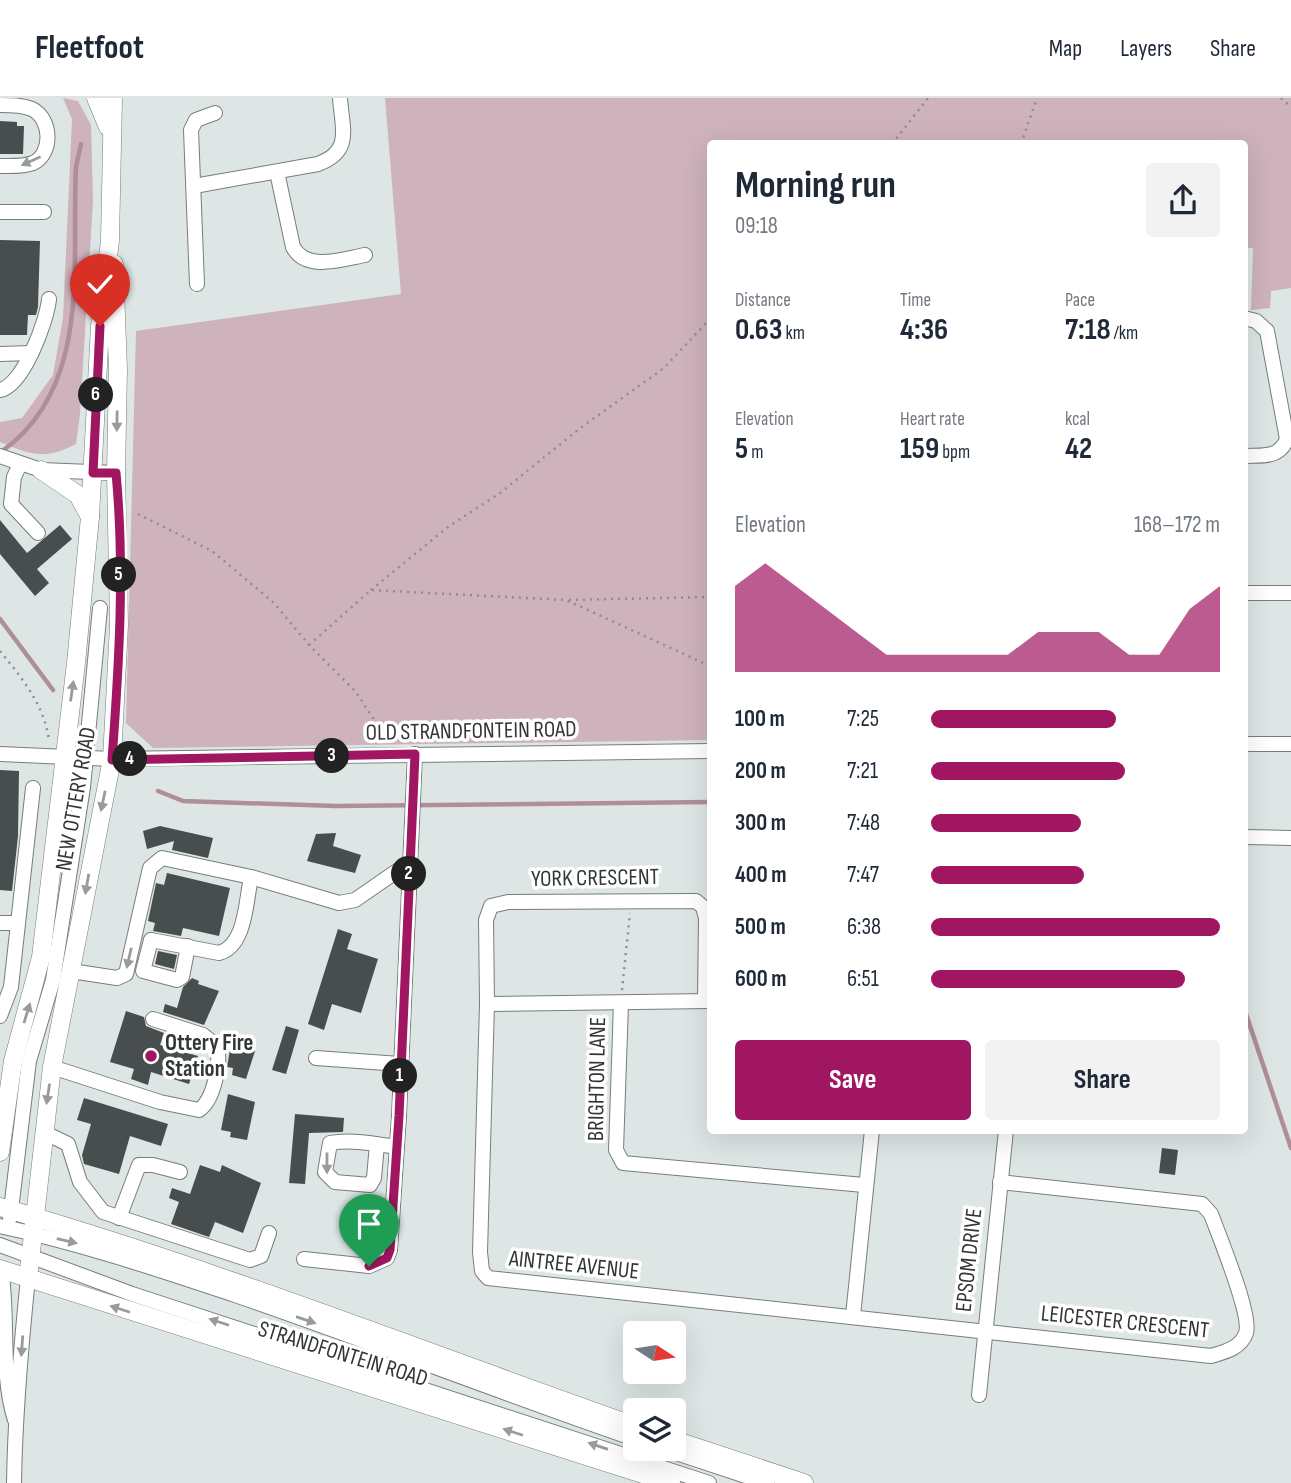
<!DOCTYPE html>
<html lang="en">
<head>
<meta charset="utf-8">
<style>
	:root { --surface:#fff; --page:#f2f2f3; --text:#1f2937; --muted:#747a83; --line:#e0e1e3; --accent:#a01661 }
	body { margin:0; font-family:"Sofia Sans Condensed",sans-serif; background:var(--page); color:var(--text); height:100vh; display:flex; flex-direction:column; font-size:26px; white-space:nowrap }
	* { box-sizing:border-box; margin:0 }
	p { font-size:23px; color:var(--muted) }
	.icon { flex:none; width:38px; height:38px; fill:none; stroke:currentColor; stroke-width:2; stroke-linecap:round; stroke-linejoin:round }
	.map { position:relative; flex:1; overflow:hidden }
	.sheet { position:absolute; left:707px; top:42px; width:541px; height:994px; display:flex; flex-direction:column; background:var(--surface); border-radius:7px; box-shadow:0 7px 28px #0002 }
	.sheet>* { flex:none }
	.needle { width:46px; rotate:102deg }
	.controls { position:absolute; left:623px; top:1223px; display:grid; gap:14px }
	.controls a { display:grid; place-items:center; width:63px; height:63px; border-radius:7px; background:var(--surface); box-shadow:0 7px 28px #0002; font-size:35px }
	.pin { position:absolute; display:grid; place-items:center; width:60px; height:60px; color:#fff; margin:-72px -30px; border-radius:50% 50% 50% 0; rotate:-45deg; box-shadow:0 0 7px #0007 }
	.pin .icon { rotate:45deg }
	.km { position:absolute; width:35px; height:35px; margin:-18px; border-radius:50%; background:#222; color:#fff; font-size:19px; line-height:35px; text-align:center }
	.round { display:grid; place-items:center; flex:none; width:74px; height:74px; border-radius:7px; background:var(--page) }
	.headline { display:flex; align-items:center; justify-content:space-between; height:119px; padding:0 28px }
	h1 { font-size:38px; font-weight:700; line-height:52px }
	.figures { display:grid; grid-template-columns:repeat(3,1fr); gap:10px; height:119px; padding:7px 28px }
	.figures div { display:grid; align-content:center }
	.figures b { font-size:30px; font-weight:700 }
	.figures small { font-size:19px; font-weight:400 }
	.figures p { font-size:19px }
	.chart { height:196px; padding:14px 28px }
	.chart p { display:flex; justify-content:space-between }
	.chart svg { width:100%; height:126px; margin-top:7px; fill:var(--accent); opacity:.7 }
	.action { display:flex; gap:14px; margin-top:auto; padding:14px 28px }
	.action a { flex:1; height:80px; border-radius:7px; background:var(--accent); color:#fff; font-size:28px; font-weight:700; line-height:80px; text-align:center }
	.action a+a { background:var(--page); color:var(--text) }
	ul { padding:0 28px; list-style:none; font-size:23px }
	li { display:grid; grid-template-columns:112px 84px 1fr; align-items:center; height:52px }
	li i { height:18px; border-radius:9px; background:var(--accent) }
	header { display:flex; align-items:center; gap:42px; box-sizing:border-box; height:98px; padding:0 35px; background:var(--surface); border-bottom:2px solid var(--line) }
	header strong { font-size:33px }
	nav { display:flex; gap:38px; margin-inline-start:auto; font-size:24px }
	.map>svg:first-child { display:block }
	.green { fill:#ceb2bc }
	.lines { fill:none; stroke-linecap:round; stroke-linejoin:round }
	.stream { stroke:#ae8e99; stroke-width:4.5 }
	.building { fill:#484e4e }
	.minor-casing { stroke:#777d7e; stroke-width:16 }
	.major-casing { stroke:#777d7e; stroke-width:19 }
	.path { stroke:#8a9090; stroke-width:2.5; stroke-dasharray:2 5; stroke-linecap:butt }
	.minor { stroke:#fff; stroke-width:14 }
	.major { stroke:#fff; stroke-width:18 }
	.oneway { fill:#999a9a }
	.route-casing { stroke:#fff; stroke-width:14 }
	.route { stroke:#a01661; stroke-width:9 }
	.poi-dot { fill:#a01661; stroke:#fff; stroke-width:2.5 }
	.labels { text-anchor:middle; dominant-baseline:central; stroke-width:7; stroke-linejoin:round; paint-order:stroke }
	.street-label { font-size:23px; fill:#333636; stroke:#fff }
	.poi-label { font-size:23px; font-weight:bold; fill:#333636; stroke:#fff; text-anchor:start }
</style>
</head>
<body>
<header>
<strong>Fleetfoot</strong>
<nav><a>Map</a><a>Layers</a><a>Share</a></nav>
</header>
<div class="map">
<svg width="1291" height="1385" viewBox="0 0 1291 1385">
	<rect width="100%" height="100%" fill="#dde5e5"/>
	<g class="green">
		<path d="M63 0 78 3 91 27 93 103 80 316 76 346C45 362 31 357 0 344V324L22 320 53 277 63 220 72 21Z"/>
		<polygon points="385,0 1291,0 1291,190 1271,193 1270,210 1251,212 1253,150 1244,150 1244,46 710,46 710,642 153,650 126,625 136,233 401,196"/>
	</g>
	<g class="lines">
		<g class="stream">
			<path d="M1 354C93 289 71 166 76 69L81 46"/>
			<polyline points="0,521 53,592"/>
			<polyline points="158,693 183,703 335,708 710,704"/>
			<polyline points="1244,910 1291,1050"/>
		</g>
	</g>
	<g class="building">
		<polygon points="0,23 17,24 17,28 24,28 23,56 0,56"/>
		<polygon points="0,142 40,143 38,209 36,217 28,217 27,237 0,237"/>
		<polygon points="0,422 27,455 60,427 72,441 37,471 49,485 35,498 0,456"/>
		<polygon points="0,672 19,673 18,738 12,793 0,792"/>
		<polygon points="160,728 213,740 208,760 172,752 174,743 147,751 143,733"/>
		<polygon points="336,735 333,748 361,757 355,775 307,763 316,736"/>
		<polygon points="167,775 230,790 219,838 183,830 181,838 153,833 155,825 148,823 156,785 164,787"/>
		<polygon points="338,831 352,836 347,851 378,861 361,915 332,906 324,932 308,926"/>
		<polygon points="158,853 177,857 174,871 155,866"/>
		<polygon points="192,880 199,883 198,886 219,893 204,927 163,914 165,906 177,910 183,889"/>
		<polygon points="126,913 144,919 146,928 164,935 160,947 198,958 189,986 151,974 148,987 131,981 134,971 110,964"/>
		<polygon points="286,928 299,932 286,976 272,972"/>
		<polygon points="231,946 255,953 246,981 232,977 233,970 227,969"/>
		<polygon points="228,996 255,1004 247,1042 230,1039 231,1034 221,1032"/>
		<polygon points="84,1000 168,1026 161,1048 130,1038 119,1076 84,1066 82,1057 91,1026 77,1022"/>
		<polygon points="295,1016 344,1020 343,1034 309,1035 305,1086 289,1085"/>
		<polygon points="1162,1050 1178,1052 1175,1077 1159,1075"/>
		<polygon points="200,1067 220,1074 222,1067 261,1085 243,1135 215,1124 209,1139 171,1126 179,1104 169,1100 172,1090 190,1096"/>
	</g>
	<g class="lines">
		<defs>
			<g id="minor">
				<path d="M0 7C11 7 22 7 32 11 52 21 53 56 33 65 23 69 10 68 0 68"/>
				<path d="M277 74 293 149C306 174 343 161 365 157"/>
				<path d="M194 88 318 66C353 53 342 31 340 0"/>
				<polyline points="0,114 44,114"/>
				<polyline points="197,186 191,32 196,22 215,15"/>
				<path d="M1244 220 1256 223 1267 233 1287 341C1279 361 1262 357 1244 358"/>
				<polyline points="0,256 30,255"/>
				<path d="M0 292C23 288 47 223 49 201"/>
				<polyline points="0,358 41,372 116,375"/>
				<polyline points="20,366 14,379 11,406 38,435"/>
				<polyline points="1244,495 1291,495"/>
				<polyline points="1244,646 1291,646"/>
				<polyline points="0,656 112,661 710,653"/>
				<polyline points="1244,739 1291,740"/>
				<polyline points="0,825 17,825"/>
				<path d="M151 842 219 855C246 848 246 802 251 779"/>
				<polyline points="151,842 143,873 177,882 182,879 188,848"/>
				<polyline points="71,873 117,880 126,876 150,770 162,760 251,779 339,805 355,802 410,764"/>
				<path d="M705 903 706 820 703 809 696 803 508 804 491 808 486 822 487 906 480 1154 482 1173 488 1180 1211 1258C1225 1254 1241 1250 1246 1235 1252 1217 1219 1138 1211 1116L1202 1106 1000 1084"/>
				<polyline points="621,905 616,1052 623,1065 864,1087"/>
				<polyline points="487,906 710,903"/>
				<polyline points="0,918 11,889 33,690"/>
				<polyline points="316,960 400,966"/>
				<path d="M52 969 160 1004 199 1012C214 1002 221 965 217 948L203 937 153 921"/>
				<polyline points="43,1034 68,1046 80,1084 103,1114 250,1162 261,1158 269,1135"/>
				<path d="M377 1046 374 1080 370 1087 335 1084 325 1074 330 1045C351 1041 376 1046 397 1049"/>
				<polyline points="10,1120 29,963 53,882 83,689 100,510"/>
				<polyline points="119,1120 139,1067 153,1067 180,1074"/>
				<path d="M0 1128C80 1145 157 1171 235 1197 369 1243 501 1295 635 1341"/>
				<polyline points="0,1147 132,1196 709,1385"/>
				<polyline points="304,1161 369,1168 387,1160 390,1152 399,1018 415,656"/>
				<path d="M1 1171C9 1220 0 1276 15 1322"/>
				<polyline points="853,1218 872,1032"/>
				<polyline points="979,1297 1006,1032"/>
				<polyline points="664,1351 767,1385"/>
				<path d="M14 1385C15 1317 21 1248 28 1180"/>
			</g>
			<g id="major">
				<polyline points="96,0 108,29"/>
				<polyline points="41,372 78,397 90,419"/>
				<polyline points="0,1054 13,963 41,859 76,565 90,419 100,228 110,142 113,0"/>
				<path d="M0 1109C216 1171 424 1254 635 1328"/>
				<polyline points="0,1171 671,1385"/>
				<polyline points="28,1180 52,969 112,661 119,527 116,375 118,271 114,166"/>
				<polyline points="674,1342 804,1385"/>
			</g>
		</defs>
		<use href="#minor" class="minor-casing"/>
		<use href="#major" class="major-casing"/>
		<g class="path">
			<polyline points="1281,0 1291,9"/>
			<polyline points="892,46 928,0"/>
			<polyline points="1021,46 1037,0"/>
			<polyline points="138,416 212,453 274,505 309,547 356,594 388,643"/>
			<polyline points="371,492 448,429 500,395 579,331 664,270 710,221"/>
			<polyline points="569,502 710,499"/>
			<polyline points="309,547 371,492 566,502 710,568"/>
			<path d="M0 553C22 580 45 608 49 643"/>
			<polyline points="622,892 630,815"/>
		</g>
		<use href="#minor" class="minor"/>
		<use href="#major" class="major"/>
	</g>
	<defs><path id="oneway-solid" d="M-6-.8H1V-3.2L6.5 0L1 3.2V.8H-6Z" transform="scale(1.75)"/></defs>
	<g class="oneway">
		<use href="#oneway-solid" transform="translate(31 63) rotate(156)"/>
		<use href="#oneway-solid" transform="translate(117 323) rotate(91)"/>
		<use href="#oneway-solid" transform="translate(72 593) rotate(-82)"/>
		<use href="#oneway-solid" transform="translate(103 703) rotate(102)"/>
		<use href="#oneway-solid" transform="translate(87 786) rotate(100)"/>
		<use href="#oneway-solid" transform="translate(129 860) rotate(103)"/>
		<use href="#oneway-solid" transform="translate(27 915) rotate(-73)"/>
		<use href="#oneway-solid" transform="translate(48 996) rotate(99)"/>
		<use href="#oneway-solid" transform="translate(327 1065) rotate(90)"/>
		<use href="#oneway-solid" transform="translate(67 1143) rotate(13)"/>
		<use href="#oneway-solid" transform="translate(120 1211) rotate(-162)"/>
		<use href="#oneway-solid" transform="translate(306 1222) rotate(19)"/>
		<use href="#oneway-solid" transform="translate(219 1224) rotate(-162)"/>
		<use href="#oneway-solid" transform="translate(22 1248) rotate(94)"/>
		<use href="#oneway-solid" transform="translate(513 1334) rotate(-162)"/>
		<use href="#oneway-solid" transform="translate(598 1348) rotate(-161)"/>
	</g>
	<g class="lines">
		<defs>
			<path id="route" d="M100 228 93 375H116C125 470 119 567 112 662L415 656 399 1018 390 1152 387 1160 369 1168"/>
		</defs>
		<use href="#route" class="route-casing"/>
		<use href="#route" class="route"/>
	</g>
	<circle class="poi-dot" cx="151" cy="958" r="7"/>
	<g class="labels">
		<g class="street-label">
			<text transform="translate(471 633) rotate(-1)">OLD STRANDFONTEIN ROAD</text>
			<text transform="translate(76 701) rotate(-80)">NEW OTTERY ROAD</text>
			<text transform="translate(595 780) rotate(-1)">YORK CRESCENT</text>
			<text transform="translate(597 981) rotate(-89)">BRIGHTON LANE</text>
			<text transform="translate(969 1162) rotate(-84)">EPSOM DRIVE</text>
			<text transform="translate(574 1167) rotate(6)">AINTREE AVENUE</text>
			<text transform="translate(1125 1224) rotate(6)">LEICESTER CRESCENT</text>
			<text transform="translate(343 1256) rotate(17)">STRANDFONTEIN ROAD</text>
		</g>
		<g class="poi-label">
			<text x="165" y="945">Ottery Fire<tspan x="165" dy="26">Station</tspan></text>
		</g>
	</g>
</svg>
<div class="controls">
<a><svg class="needle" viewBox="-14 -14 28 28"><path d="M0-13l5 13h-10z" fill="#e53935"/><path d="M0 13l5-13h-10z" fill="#747a83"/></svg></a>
<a><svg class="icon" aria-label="layers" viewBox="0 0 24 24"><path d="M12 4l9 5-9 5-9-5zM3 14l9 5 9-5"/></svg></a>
</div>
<div class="pin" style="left:369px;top:1168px;background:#1e9e55"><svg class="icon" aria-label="arrive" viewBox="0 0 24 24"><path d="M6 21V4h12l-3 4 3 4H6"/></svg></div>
<div class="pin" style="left:100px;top:228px;background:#d93025"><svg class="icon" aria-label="check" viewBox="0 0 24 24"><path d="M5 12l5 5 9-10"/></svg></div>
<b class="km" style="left:400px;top:978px">1</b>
<b class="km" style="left:409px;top:776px">2</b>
<b class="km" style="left:332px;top:658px">3</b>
<b class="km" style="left:130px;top:661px">4</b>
<b class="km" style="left:119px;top:477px">5</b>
<b class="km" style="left:96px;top:297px">6</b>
<section class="sheet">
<div class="headline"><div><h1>Morning run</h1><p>09:18</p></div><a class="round"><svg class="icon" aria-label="share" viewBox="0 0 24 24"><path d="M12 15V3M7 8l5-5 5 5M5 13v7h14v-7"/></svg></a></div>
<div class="figures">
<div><p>Distance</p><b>0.63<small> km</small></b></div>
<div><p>Time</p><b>4:36</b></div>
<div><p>Pace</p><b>7:18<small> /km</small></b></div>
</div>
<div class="figures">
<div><p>Elevation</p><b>5<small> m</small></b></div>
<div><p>Heart rate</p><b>159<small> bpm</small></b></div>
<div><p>kcal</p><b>42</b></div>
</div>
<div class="chart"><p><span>Elevation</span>168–172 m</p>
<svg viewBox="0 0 160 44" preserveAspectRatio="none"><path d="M0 44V14L10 6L20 14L30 22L40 30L50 38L60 38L70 38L80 38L90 38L100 30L110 30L120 30L130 38L140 38L150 22L160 14V44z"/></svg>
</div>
<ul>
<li><b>100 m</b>7:25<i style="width:64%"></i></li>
<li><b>200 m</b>7:21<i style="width:67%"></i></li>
<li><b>300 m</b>7:48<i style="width:52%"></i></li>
<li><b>400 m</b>7:47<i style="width:53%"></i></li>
<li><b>500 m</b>6:38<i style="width:100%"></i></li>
<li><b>600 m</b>6:51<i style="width:88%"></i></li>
</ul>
<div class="action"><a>Save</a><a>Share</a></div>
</section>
</div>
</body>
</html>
